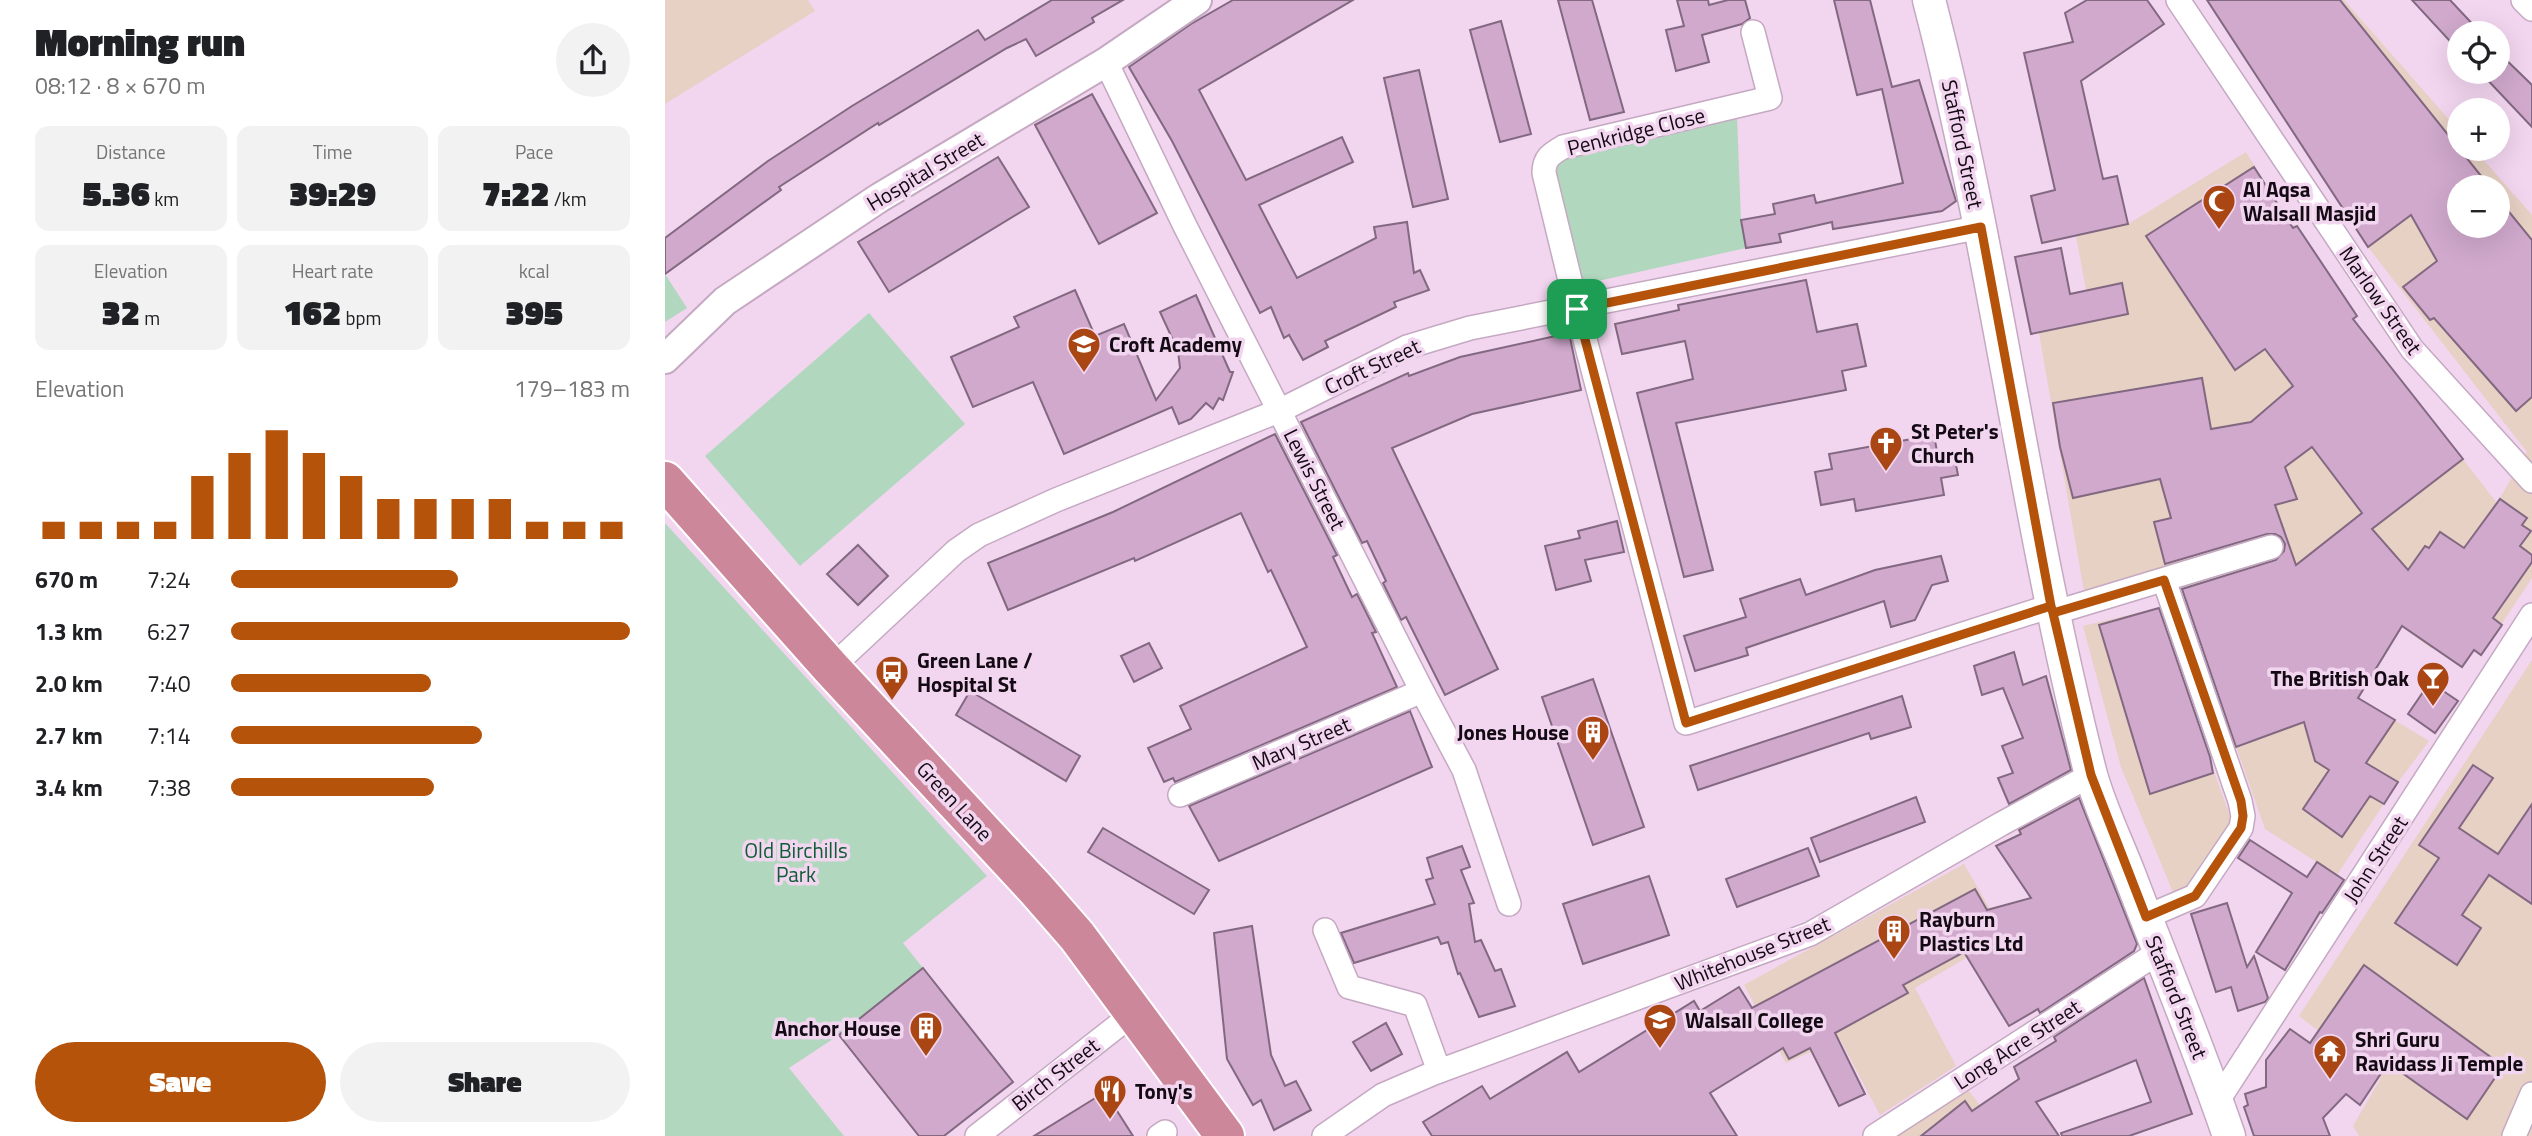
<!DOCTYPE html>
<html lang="en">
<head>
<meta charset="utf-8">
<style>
	:root { --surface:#fff; --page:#f2f2f2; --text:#202124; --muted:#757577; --accent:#b45309 }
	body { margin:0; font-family:"Titillium Web",sans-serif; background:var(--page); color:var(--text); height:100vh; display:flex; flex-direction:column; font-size:26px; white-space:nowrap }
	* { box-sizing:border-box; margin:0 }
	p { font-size:23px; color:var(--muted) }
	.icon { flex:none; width:38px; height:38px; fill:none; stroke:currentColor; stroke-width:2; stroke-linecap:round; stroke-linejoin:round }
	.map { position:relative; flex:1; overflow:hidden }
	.panel { display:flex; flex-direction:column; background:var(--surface); width:665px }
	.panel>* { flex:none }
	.controls { position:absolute; left:1782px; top:21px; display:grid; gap:14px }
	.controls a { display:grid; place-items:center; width:63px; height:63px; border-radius:50%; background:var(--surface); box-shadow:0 7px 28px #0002; font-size:35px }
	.pin { position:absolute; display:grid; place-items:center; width:60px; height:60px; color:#fff; margin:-30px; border-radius:14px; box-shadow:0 4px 10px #0006 }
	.round { display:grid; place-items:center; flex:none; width:74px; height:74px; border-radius:37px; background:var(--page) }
	.head { display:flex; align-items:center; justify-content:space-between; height:119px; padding:0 35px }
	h1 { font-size:38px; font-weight:800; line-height:52px }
	.figures { display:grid; grid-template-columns:repeat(3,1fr); gap:10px; height:119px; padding:7px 35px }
	.figures div { display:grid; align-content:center; border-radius:14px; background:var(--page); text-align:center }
	.figures b { font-size:35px; font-weight:800 }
	.figures small { font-size:19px; font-weight:400 }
	.figures p { font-size:19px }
	.chart { height:196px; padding:14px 35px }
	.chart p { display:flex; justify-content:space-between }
	.chart svg { width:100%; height:126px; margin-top:7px; stroke:var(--accent); stroke-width:6 }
	.cta { display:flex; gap:14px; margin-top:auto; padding:14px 35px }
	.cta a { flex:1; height:80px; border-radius:42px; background:var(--accent); color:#fff; font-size:28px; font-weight:800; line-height:80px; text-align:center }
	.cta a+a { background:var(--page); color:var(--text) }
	ul { padding:0 35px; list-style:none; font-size:23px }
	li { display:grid; grid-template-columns:112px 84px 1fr; align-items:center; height:52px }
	li i { height:18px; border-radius:9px; background:var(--accent) }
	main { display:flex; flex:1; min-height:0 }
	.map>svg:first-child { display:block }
	.industrial { fill:#e7d0c4; fill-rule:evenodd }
	.green { fill:#b1d8be }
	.building { fill:#d0a9cd; stroke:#826880; stroke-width:2; fill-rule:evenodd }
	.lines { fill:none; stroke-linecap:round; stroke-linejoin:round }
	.minor-casing { stroke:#c5a9c2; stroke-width:26 }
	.tertiary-casing { stroke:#c5a9c2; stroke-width:32 }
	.secondary-casing { stroke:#c5a9c2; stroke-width:35 }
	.trunk-casing { stroke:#fff; stroke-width:42 }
	.minor { stroke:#fff; stroke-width:23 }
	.tertiary { stroke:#fff; stroke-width:28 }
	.secondary { stroke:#fff; stroke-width:32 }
	.trunk { stroke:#cc889a; stroke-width:38 }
	.route-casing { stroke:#fff; stroke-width:14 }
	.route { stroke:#b45309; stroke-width:9 }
	.labels { text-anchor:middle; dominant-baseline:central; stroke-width:7; stroke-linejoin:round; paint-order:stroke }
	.street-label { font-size:21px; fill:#130a13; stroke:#f2d5ef }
	.poi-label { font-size:21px; font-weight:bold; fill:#130a13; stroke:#f2d5ef; text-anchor:start }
	.park-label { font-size:21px; fill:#0f5c36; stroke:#f2d5ef }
</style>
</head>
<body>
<main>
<section class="panel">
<div class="head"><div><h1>Morning run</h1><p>08:12 · 8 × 670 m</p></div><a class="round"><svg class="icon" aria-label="share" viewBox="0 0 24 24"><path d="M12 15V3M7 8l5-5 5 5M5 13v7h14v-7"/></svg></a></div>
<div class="figures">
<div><p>Distance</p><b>5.36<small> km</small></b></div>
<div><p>Time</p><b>39:29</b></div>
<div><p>Pace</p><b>7:22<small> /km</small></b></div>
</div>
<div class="figures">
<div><p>Elevation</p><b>32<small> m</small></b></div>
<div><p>Heart rate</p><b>162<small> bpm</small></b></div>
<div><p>kcal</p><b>395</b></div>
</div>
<div class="chart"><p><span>Elevation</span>179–183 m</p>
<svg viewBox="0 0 160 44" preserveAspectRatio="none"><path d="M5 44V38M15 44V38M25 44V38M35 44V38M45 44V22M55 44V14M65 44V6M75 44V14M85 44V22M95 44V30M105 44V30M115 44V30M125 44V30M135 44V38M145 44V38M155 44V38"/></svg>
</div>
<ul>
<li><b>670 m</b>7:24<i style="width:57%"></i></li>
<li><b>1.3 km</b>6:27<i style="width:100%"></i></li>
<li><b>2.0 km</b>7:40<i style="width:50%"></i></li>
<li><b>2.7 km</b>7:14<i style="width:63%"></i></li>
<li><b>3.4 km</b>7:38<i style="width:51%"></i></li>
</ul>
<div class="cta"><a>Save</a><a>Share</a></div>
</section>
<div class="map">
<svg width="1867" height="1136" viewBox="0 0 1867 1136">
	<rect width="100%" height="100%" fill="#f2d5ef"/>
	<g class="industrial">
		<polygon points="0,0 143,0 150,11 0,104"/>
		<path d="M1542 0H1679L1794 131V149H1809L1867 215V578L1816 655 1781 629 1767 649 1737 627 1693 698 1764 741 1733 782 1672 875 1600 829 1515 586 1625 553 1621 531 1419 591 1374 333 1463 314 1456 283 1421 290 1411 236 1463 224 1581 152 1626 225 1632 226 1692 316 1688 319 1832 503 1862 452 1703 247ZM1794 187H1832V226H1794Z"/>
		<polygon points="1493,608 1509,661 1566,819 1523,895 1508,892 1456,767 1418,626"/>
		<polygon points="1867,660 1867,1136 1694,1136 1688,1126 1716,1078 1634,1016"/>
		<polygon points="1299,864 1340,935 1250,988 1291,1066 1215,1115 1175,1039 1121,1063 1079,985"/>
		<polygon points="1303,1090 1340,1136 1231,1136"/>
	</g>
	<g class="green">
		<polygon points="1072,116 1076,220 1081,248 924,283 914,280 889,172 895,154"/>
		<polygon points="0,274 22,308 0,322"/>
		<polygon points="204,313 300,424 135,566 40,456"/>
		<polygon points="0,523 322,876 238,943 258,968 174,1035 124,1068 179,1136 0,1136"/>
	</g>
	<g class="building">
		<polygon points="387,0 458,0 427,18 429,22 371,56 361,39 342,48 214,125 213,123 114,187 116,190 0,274 0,238 103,161 187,106 313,30 320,40"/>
		<polygon points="568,0 688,0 534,90 581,180 677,137 688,162 594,205 632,278 711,238 709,227 742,222 749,273 755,270 764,290 729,302 731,307 660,341 663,347 638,360 624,335 619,338 606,307 595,313 507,141 464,67 526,24"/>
		<polygon points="893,0 927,0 959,112 925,120"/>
		<polygon points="1012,0 1043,0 1044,5 1063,0 1080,0 1085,18 1077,24 1037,35 1044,62 1011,71 1001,30 1019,26"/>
		<polygon points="1169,0 1205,0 1227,87 1254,80 1291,201 1277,211 1168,229 1167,222 1114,234 1116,242 1081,248 1076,220 1110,214 1108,204 1149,195 1151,203 1238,183 1217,89 1192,95"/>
		<polygon points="1422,0 1482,0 1499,24 1416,81 1438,179 1452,176 1463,224 1377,243 1366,196 1390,190 1359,53 1408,42 1400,13"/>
		<polygon points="1542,0 1675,0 1825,187 1794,187 1794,226 1832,226 1832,197 1867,240 1867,397 1851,411 1769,318 1765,320 1738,287 1772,261 1746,215 1703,247"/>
		<polygon points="1747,0 1785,0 1816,33 1794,33 1794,51"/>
		<polygon points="836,21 866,134 835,142 805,30"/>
		<polygon points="1832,51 1867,85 1867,127 1815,72 1832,72"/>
		<polygon points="754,70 783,199 748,207 719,78"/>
		<polygon points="427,94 492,213 434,244 370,125"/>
		<polygon points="333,157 364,207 224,292 193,242"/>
		<path d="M1589 167 1628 228 1632 226 1692 316 1688 319 1798 459 1707 529 1743 570 1760 546 1764 548 1775 532 1799 548 1835 499 1862 518 1857 525 1866 531 1855 546 1867 555V562L1828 618 1837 625 1816 655 1809 650 1797 667 1737 626 1693 698 1730 720 1701 763 1733 782 1719 804 1705 796 1677 837 1638 809 1664 770 1650 761 1639 722 1571 747 1517 589 1611 560 1619 551 1620 544 1616 537 1610 534H1602L1500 564 1489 522 1506 518 1495 479 1408 498 1395 447 1388 403 1537 378 1546 429 1586 422 1628 386 1600 349 1570 370 1481 236ZM1647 447 1697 513 1631 565 1610 505 1632 499 1620 467Z"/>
		<polygon points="1396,248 1405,294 1457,283 1463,314 1366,334 1350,257"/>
		<polygon points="1141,280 1152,332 1192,324 1201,366 1177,371 1181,390 1011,423 1048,570 1019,577 972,393 1028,379 1020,341 957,354 950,324 1014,310 1013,305"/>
		<polygon points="410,290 430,336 459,324 491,400 515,368 513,351 495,312 531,295 565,372 568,372 558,400 554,398 548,409 541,403 526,419 514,424 507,407 399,454 368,382 308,407 286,357 354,327 349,317"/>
		<polygon points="904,333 916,390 807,414 727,448 833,669 780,695 741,617 736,620 718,583 721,581 702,541 697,543 636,422 743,373 744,376 795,357"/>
		<polygon points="610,434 672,555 668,557 687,597 692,594 711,632 707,633 732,687 510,782 508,778 499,782 483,748 526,729 515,706 642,647 606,570 603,572 576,513 470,561 469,558 343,610 323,563 448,512"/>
		<polygon points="1269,435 1273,457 1289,455 1293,475 1276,478 1279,495 1191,511 1189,499 1156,505 1150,472 1167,469 1164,454"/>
		<polygon points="952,521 959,552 920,560 926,581 891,590 880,546 915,538 913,531"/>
		<polygon points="193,545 223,576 193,605 162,574"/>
		<polygon points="1276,556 1283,581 1267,585 1250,620 1226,627 1219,601 1081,648 1083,655 1030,671 1019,636 1081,617 1075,599 1135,579 1141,595 1210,570"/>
		<polygon points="1494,608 1545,757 1548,773 1485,794 1434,625"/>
		<polygon points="484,643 497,668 469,682 456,656"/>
		<polygon points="1349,652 1358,685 1381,676 1406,770 1344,804 1333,778 1348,773 1337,746 1358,738 1338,688 1317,695 1309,666"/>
		<polygon points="928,679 979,827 928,845 877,697"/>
		<polygon points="1765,682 1793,701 1770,733 1743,714"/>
		<polygon points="305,691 415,756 401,781 291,715"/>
		<polygon points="1237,696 1246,727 1206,739 1204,733 1033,790 1025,766"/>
		<polygon points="745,711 767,767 554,861 524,806"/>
		<polygon points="1808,765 1828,778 1794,828 1833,854 1867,804 1867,904 1824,875 1797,915 1816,928 1792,965 1730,923 1774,858 1754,845"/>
		<polygon points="1251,797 1260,822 1155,862 1146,838"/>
		<polygon points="1414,798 1472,944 1469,951 1375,1013 1373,1009 1344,1026 1299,952 1238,985 1243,993 1170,1033 1200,1094 1174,1106 1145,1048 1124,1059 1118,1048 1045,1093 1072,1136 767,1136 758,1122 817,1086 825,1099 902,1052 914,1072 1029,1001 1035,1011 1074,987 1087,1008 1310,889 1322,910 1366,898 1331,846 1356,834 1354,830"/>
		<polygon points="438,828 544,890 529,914 423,852"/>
		<polygon points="1585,840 1642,877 1652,862 1679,880 1657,913 1655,912 1620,970 1591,952 1627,893 1573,858"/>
		<polygon points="797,846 805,867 796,870 809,903 804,904 810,942 816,940 830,971 836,969 850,1006 814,1017 795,973 793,974 783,942 776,944 773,937 689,963 676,933 770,904 761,880 768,878 762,858"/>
		<polygon points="1143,848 1154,876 1072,907 1061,879"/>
		<polygon points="984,876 1004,935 918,964 898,904"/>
		<polygon points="1562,903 1582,967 1589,956 1603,998 1600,1002 1573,1011 1566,987 1551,992 1526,914"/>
		<polygon points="587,926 606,1055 620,1086 631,1081 646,1110 609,1130 596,1100 588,1105 562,1059 549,933"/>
		<polygon points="1699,965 1838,1066 1802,1119 1723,1063 1695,1105 1681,1094 1658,1118 1665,1136 1589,1136 1579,1107 1583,1105 1580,1094 1601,1087 1601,1060 1625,1029 1645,1043"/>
		<polygon points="258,968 348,1082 279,1136 254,1136 174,1035"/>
		<polygon points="1479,978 1527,1114 1464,1136 1397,1136 1396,1133 1486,1102 1471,1060 1371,1102 1394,1136 1256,1136 1300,1101 1307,1111 1354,1079 1349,1067 1391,1041 1389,1037"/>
		<polygon points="721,1023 737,1054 706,1071 688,1042"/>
		<polygon points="440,1092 468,1136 369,1136"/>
	</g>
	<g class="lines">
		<defs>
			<g id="minor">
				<polyline points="1513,0 1747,349 1867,481"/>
				<polyline points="1858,0 1867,9"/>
				<path d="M1088 32 1105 98 898 147C886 154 879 158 879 173L912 309 1021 723 1386 606"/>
				<polyline points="441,62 520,226 757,691 799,770 844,904"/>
				<polyline points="1388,613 1606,547"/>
				<polyline points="166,668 291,551 314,535 391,500 616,410 742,347 805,328 1316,227"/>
				<polyline points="515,795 757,691"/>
				<polyline points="1481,917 1530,896 1576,828 1578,816 1575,801 1499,580"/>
				<polyline points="660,930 684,987 750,1005 774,1071"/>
				<polyline points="1552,1102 1867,615"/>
				<polyline points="312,1136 469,1013"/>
				<polyline points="494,1136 500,1132"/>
				<polyline points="659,1136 718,1095 769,1073 1145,934 1336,824 1426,775"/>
				<polyline points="1210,1136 1494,952"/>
				<polyline points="1849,1136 1867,1094"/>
			</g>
			<polyline id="tertiary" points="0,359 60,301 214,198 441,62 532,0"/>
			<path id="secondary" d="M1264 0C1330 254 1360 516 1425 771 1434 806 1452 842 1465 876 1498 963 1534 1048 1564 1136"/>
			<polyline id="trunk" points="0,481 166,668 371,889 412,936 560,1136"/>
		</defs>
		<use href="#minor" class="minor-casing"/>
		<use href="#tertiary" class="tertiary-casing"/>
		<use href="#secondary" class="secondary-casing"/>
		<use href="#trunk" class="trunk-casing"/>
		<use href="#minor" class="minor"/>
		<use href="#tertiary" class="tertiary"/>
		<use href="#secondary" class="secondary"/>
		<use href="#trunk" class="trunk"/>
	</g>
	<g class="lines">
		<defs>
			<polyline id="route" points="912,309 1316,227 1386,606 1388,613 1426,775 1481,917 1530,896 1576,828 1578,816 1576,801 1499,580 1388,613 1386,606 1021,723 912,309"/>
		</defs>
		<use href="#route" class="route-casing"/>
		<use href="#route" class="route"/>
	</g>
	<defs>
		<symbol id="mosque-pin" viewBox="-11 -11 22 30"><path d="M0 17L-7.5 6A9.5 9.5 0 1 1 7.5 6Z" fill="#aa4614" stroke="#f2d5ef"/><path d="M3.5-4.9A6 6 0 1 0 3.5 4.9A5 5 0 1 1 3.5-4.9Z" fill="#fff"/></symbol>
		<symbol id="school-pin" viewBox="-11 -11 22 30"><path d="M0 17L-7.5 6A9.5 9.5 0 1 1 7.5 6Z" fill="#aa4614" stroke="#f2d5ef"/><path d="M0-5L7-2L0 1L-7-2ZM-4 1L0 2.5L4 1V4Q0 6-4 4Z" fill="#fff"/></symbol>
		<symbol id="church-pin" viewBox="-11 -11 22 30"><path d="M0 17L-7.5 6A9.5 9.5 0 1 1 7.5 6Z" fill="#aa4614" stroke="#f2d5ef"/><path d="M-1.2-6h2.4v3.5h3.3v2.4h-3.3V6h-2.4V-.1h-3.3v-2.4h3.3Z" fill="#fff"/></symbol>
		<symbol id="bus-pin" viewBox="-11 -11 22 30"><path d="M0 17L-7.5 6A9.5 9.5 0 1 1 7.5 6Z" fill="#aa4614" stroke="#f2d5ef"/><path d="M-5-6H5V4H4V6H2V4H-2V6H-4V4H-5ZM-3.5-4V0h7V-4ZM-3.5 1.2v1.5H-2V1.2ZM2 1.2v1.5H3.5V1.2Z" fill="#fff"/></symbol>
		<symbol id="bar-pin" viewBox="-11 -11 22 30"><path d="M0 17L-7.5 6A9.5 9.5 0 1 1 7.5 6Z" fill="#aa4614" stroke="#f2d5ef"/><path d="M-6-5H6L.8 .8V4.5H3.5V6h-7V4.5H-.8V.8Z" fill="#fff"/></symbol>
		<symbol id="building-pin" viewBox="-11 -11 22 30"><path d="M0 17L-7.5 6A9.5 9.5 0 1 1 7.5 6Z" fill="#aa4614" stroke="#f2d5ef"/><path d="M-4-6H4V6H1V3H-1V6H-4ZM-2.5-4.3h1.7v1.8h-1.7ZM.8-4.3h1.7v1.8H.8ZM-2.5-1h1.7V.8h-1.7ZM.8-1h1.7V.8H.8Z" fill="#fff"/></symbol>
		<symbol id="university-pin" viewBox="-11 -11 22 30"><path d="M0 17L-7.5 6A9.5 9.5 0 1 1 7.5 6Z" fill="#aa4614" stroke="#f2d5ef"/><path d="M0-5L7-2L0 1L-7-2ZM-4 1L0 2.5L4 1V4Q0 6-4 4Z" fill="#fff"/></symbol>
		<symbol id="temple-pin" viewBox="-11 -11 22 30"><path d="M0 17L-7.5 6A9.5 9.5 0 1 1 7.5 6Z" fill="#aa4614" stroke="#f2d5ef"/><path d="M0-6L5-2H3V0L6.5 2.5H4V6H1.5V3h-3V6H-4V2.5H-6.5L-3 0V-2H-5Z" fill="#fff"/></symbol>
		<symbol id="restaurant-pin" viewBox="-11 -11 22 30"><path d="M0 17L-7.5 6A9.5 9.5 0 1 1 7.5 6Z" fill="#aa4614" stroke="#f2d5ef"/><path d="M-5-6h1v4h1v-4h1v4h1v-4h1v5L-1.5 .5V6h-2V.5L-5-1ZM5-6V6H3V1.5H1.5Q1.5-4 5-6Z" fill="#fff"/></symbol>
	</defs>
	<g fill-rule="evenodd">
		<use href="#mosque-pin" x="1535" y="182" width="38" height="52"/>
		<use href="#school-pin" x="400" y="325" width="38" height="52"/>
		<use href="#church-pin" x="1202" y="424" width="38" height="52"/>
		<use href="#bus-pin" x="208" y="653" width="38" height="52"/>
		<use href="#bar-pin" x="1749" y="659" width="38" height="52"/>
		<use href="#building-pin" x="909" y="713" width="38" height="52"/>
		<use href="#building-pin" x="1210" y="912" width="38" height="52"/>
		<use href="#university-pin" x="976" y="1001" width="38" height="52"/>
		<use href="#building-pin" x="242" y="1009" width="38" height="52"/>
		<use href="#temple-pin" x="1646" y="1032" width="38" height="52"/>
		<use href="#restaurant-pin" x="426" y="1072" width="38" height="52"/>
	</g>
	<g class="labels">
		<g class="street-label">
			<text transform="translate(971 131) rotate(-14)">Penkridge Close</text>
			<text transform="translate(1298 144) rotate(78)">Stafford Street</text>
			<text transform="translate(260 171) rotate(-31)">Hospital Street</text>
			<text transform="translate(1716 300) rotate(55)">Marlow Street</text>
			<text transform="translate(707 366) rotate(-25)">Croft Street</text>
			<text transform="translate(650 479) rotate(63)">Lewis Street</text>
			<text transform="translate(636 743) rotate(-23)">Mary Street</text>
			<text transform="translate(290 801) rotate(47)">Green Lane</text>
			<text transform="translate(1710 859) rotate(-57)">John Street</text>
			<text transform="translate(1087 953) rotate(-22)">Whitehouse Street</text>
			<text transform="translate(1512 997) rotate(68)">Stafford Street</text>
			<text transform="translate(1352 1044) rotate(-33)">Long Acre Street</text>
			<text transform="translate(390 1074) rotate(-38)">Birch Street</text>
		</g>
		<g class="poi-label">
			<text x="1578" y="189">Al Aqsa<tspan x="1578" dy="24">Walsall Masjid</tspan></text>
			<text x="444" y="344">Croft Academy</text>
			<text x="1246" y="431">St Peter's<tspan x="1246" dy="24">Church</tspan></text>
			<text x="252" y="660">Green Lane /<tspan x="252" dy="24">Hospital St</tspan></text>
			<text x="1744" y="678" text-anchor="end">The British Oak</text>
			<text x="904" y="732" text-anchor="end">Jones House</text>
			<text x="1254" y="919">Rayburn<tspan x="1254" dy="24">Plastics Ltd</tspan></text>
			<text x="1020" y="1020">Walsall College</text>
			<text x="236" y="1028" text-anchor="end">Anchor House</text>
			<text x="1690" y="1039">Shri Guru<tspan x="1690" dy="24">Ravidass Ji Temple</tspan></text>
			<text x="470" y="1091">Tony's</text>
		</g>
		<g class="park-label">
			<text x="131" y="850">Old Birchills<tspan x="131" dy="24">Park</tspan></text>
		</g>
	</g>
</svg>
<div class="controls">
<a><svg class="icon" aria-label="locate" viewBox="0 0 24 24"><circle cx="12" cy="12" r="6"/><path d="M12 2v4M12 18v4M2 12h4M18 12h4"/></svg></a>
<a>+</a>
<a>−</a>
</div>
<div class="pin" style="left:912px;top:309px;background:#1e9e55"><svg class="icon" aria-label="arrive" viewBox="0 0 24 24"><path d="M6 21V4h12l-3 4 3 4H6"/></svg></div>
</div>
</main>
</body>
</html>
